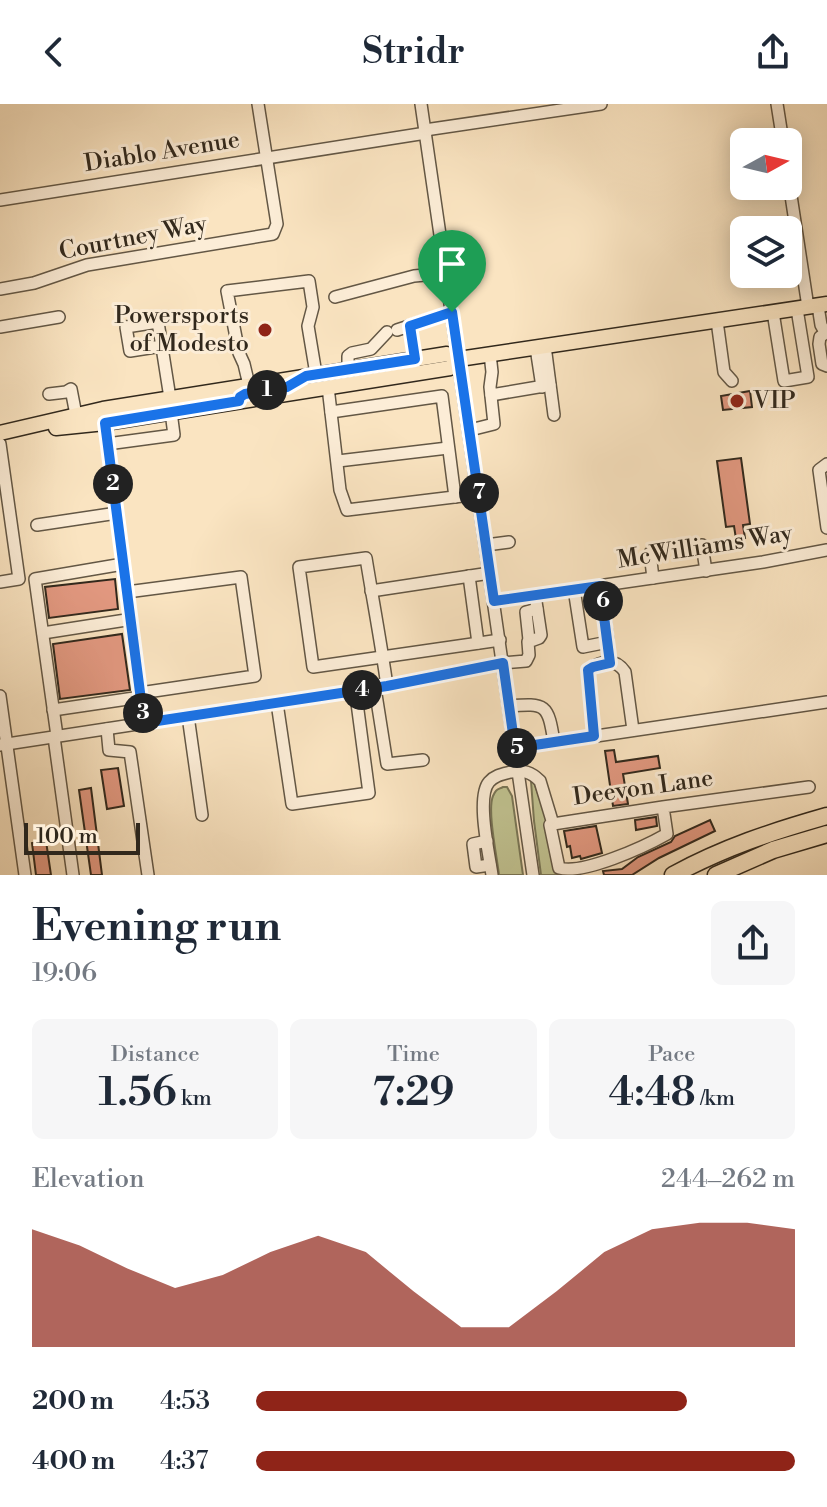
<!DOCTYPE html>
<html lang="en">
<head>
<meta charset="utf-8">
<style>
	:root { --surface:#fff; --page:#f6f6f7; --text:#1f2937; --muted:#747a83; --accent:#8f2418 }
	body { margin:0; font-family:"Libre Bodoni",serif; background:var(--page); color:var(--text); height:100vh; display:flex; flex-direction:column; font-size:30px; white-space:nowrap }
	* { box-sizing:border-box; margin:0 }
	p { font-size:26px; color:var(--muted) }
	.icon { flex:none; width:44px; height:44px; fill:none; stroke:currentColor; stroke-width:2; stroke-linecap:round; stroke-linejoin:round }
	.map { position:relative; height:771px; overflow:hidden }
	.sheet { display:flex; flex-direction:column; background:var(--surface); flex:1 }
	.sheet>* { flex:none }
	.needle { width:52px; rotate:82deg }
	.controls { position:absolute; left:730px; top:24px; display:grid; gap:16px }
	.controls a { display:grid; place-items:center; width:72px; height:72px; border-radius:12px; background:var(--surface); box-shadow:0 4px 20px #0003; font-size:40px }
	.scale { position:absolute; left:24px; bottom:20px; width:116px; box-sizing:border-box; padding-left:8px; border:4px solid #31281c; border-top:0; font-size:22px; line-height:28px; white-space:nowrap; color:#31281c; -webkit-text-stroke:6px #fcedd7; paint-order:stroke }
	.pin { position:absolute; display:grid; place-items:center; width:68px; height:68px; color:#fff; margin:-82px -34px; border-radius:50% 50% 50% 0; rotate:-45deg; box-shadow:0 0 8px #0007 }
	.pin .icon { rotate:45deg }
	.km { position:absolute; width:40px; height:40px; margin:-20px; border-radius:50%; background:#222; color:#fff; font-size:22px; line-height:40px; text-align:center }
	.round { display:grid; place-items:center; flex:none; width:84px; height:84px; border-radius:12px; background:var(--page) }
	.headline { display:flex; align-items:center; justify-content:space-between; height:136px; padding:0 32px }
	h1 { font-size:44px; font-weight:600; line-height:60px }
	.figures { display:grid; grid-template-columns:repeat(3,1fr); gap:12px; height:136px; padding:8px 32px }
	.figures div { display:grid; align-content:center; border-radius:12px; background:var(--page); text-align:center }
	.figures b { font-size:40px; font-weight:600 }
	.figures small { font-size:22px; font-weight:400 }
	.figures p { font-size:22px }
	.chart { height:224px; padding:16px 32px }
	.chart p { display:flex; justify-content:space-between }
	.chart svg { width:100%; height:144px; margin-top:8px; fill:var(--accent); opacity:.7 }
	ul { padding:0 32px; list-style:none; font-size:26px }
	li { display:grid; grid-template-columns:128px 96px 1fr; align-items:center; height:60px }
	li i { height:20px; border-radius:10px; background:var(--accent) }
	header { display:flex; justify-content:space-between; align-items:center; height:104px; padding:0 32px; background:var(--surface); font-size:36px; font-weight:600 }
	.map>svg:first-child { display:block }
	.green { fill:#c1c391; stroke:#797656; stroke-width:2 }
	.building { fill:#e29880; stroke:#31281c; stroke-width:2 }
	.lines { fill:none; stroke-linecap:round; stroke-linejoin:round }
	.minor-casing { stroke:#635745; stroke-width:14 }
	.major-casing { stroke:#31281c; stroke-width:17 }
	.highway-casing { stroke:#31281c; stroke-width:19 }
	.minor { stroke:#fcedd7; stroke-width:11 }
	.major { stroke:#fae4c1; stroke-width:14 }
	.highway { stroke:#fae4c1; stroke-width:16 }
	.route-casing { stroke:#fff; stroke-width:16 }
	.route { stroke:#1a73e8; stroke-width:10 }
	.poi-dot { fill:#8f2418; stroke:#fcedd7; stroke-width:3 }
	.labels { text-anchor:middle; dominant-baseline:central; stroke-width:6; stroke-linejoin:round; paint-order:stroke }
	.street-label { font-size:24px; fill:#31281c; stroke:#fcedd7 }
	.poi-label { font-size:24px; fill:#31281c; stroke:#fcedd7; text-anchor:end }
</style>
</head>
<body>
<header><svg class="icon" aria-label="back" viewBox="0 0 24 24"><path d="M15 5l-7 7 7 7"/></svg>Stridr<svg class="icon" aria-label="share" viewBox="0 0 24 24"><path d="M12 15V3M7 8l5-5 5 5M5 13v7h14v-7"/></svg></header>
<div class="map">
<svg width="827" height="771" viewBox="0 0 827 771">
	<rect width="100%" height="100%" fill="#fae4c1"/>
	<filter id="stains"><feTurbulence type="fractalNoise" baseFrequency=".0025" numOctaves="4"/><feColorMatrix values="0 0 0 0 .2 0 0 0 0 .09 0 0 0 0 .02 0 0 0 .5 -.17"/></filter>
	<radialGradient id="worn" r=".72"><stop offset=".6" stop-color="#630" stop-opacity="0"/><stop offset="1" stop-color="#630" stop-opacity=".3"/></radialGradient>
	<g class="green">
		<polygon points="533,676 546,712 558,771 541,771 534,717 531,677"/>
		<path d="M503 683H507L512 692 523 771H499C497 753 487 706 493 692 496 685 497 686 503 683Z"/>
	</g>
	<g class="building">
		<polygon points="750,287 752,303 723,306 721,292"/>
		<polygon points="741,354 750,420 743,421 745,434 736,435 734,422 726,423 717,357"/>
		<polygon points="115,475 118,505 49,514 45,483"/>
		<polygon points="122,530 130,586 60,595 53,540"/>
		<polygon points="614,646 616,658 658,652 660,664 623,670 628,700 613,702 605,647"/>
		<polygon points="118,664 124,702 107,705 101,666"/>
		<polygon points="91,684 102,771 91,771 79,686"/>
		<polygon points="656,713 657,722 636,726 635,716"/>
		<polygon points="710,716 715,727 659,754 632,771 604,771 603,767 622,765 638,753 671,738 675,732"/>
		<polygon points="596,722 602,749 581,755 580,752 572,754 570,742 567,743 564,727"/>
		<polygon points="46,737 51,771 36,771 32,739"/>
	</g>
	<g class="lines">
		<defs>
			<g id="minor">
				<polyline points="421,0 533,771"/>
				<polyline points="777,0 783,38"/>
				<polyline points="425,26 601,0"/>
				<polyline points="788,72 808,203"/>
				<polyline points="0,96 426,29"/>
				<polyline points="0,185 34,179 87,161 273,130 277,120 258,0"/>
				<polyline points="335,193 414,172 447,169"/>
				<polyline points="818,202 821,221 825,228"/>
				<polyline points="773,208 784,277 808,273 797,205"/>
				<polyline points="717,217 724,268 732,277"/>
				<polyline points="410,222 415,255"/>
				<polyline points="0,223 59,213"/>
				<polyline points="397,226 452,208"/>
				<polyline points="827,228 820,233 819,240 822,260 827,262"/>
				<polyline points="162,242 130,247 126,223 158,218 170,294"/>
				<polyline points="545,242 554,311"/>
				<polyline points="536,244 542,283"/>
				<polyline points="348,265 348,252 352,249 371,245 387,228"/>
				<polyline points="249,281 244,260 239,249 227,187 309,177 313,203 308,222 316,270"/>
				<polyline points="328,283 340,386 347,406 479,390"/>
				<polyline points="49,290 66,288 71,285 76,311"/>
				<polyline points="491,291 550,281"/>
				<polyline points="331,308 442,292 455,393"/>
				<polyline points="105,319 144,619"/>
				<polyline points="470,326 494,320 490,283 492,268 490,250"/>
				<polyline points="0,340 19,475 0,478"/>
				<polyline points="107,340 174,331 171,308"/>
				<polyline points="338,357 448,344"/>
				<polyline points="827,360 819,366 827,424"/>
				<polyline points="37,421 117,409"/>
				<polyline points="486,441 509,438"/>
				<polyline points="702,441 706,467"/>
				<polyline points="650,449 653,474"/>
				<polyline points="469,472 478,539"/>
				<polyline points="574,485 583,543 608,538 600,482"/>
				<polyline points="371,487 490,469"/>
				<polyline points="127,488 241,473 255,572 140,589"/>
				<polyline points="494,497 763,458 827,446"/>
				<polyline points="43,529 126,516"/>
				<polyline points="529,536 526,508 537,505"/>
				<path d="M387 582C381 539 373 497 366 454L299 463 313 563 500 536"/>
				<polyline points="375,584 387,660 423,656"/>
				<polyline points="0,592 25,771"/>
				<polyline points="277,599 292,700 369,689 357,599 353,587"/>
				<path d="M509 602C546 599 548 600 554 638"/>
				<polyline points="53,606 141,593"/>
				<polyline points="188,612 202,711"/>
				<polyline points="107,625 109,646 130,648 148,771"/>
				<polyline points="57,632 35,475 123,460"/>
				<path d="M594 632 588 566C601 557 615 553 625 568L633 626"/>
				<polyline points="54,633 73,771"/>
				<polyline points="0,641 387,582 503,559 526,557 529,551 528,538 539,534 541,531 535,491"/>
				<polyline points="515,644 827,598"/>
				<path d="M663 703 667 730C644 743 583 771 559 764L550 721 553 720 663 703 809 683"/>
				<polyline points="487,737 473,740 476,763 490,761"/>
				<path d="M492 771C489 750 476 693 489 678 495 671 503 670 511 668 524 666 531 668 540 677L553 720"/>
			</g>
			<g id="major">
				<polyline points="56,324 105,319 450,264 459,255"/>
				<polyline points="0,329 103,305 447,250 459,255 827,200"/>
			</g>
			<g id="highway">
				<path d="M673 771C725 743 771 728 827 712"/>
				<polyline points="716,771 773,746 827,730"/>
			</g>
		</defs>
		<use href="#minor" class="minor-casing"/>
		<use href="#major" class="major-casing"/>
		<use href="#highway" class="highway-casing"/>
		<use href="#minor" class="minor"/>
		<use href="#major" class="major"/>
		<use href="#highway" class="highway"/>
	</g>
	<g class="lines">
		<defs>
			<polygon id="route" points="452,208 494,497 600,482 610,559 593,563 588,566 594,632 515,644 503,559 387,582 144,619 105,319 239,297 240,293 245,290 287,283 306,272 415,255 410,222"/>
		</defs>
		<use href="#route" class="route-casing"/>
		<use href="#route" class="route"/>
	</g>
	<g class="poi-dot">
		<circle cx="265" cy="226" r="8"/>
		<circle cx="737" cy="297" r="8"/>
	</g>
	<g class="labels">
		<g class="street-label">
			<text transform="translate(162 48) rotate(-9)">Diablo Avenue</text>
			<text transform="translate(133 134) rotate(-11)">Courtney Way</text>
			<text transform="translate(705 443) rotate(-9)">McWilliams Way</text>
			<text transform="translate(643 684) rotate(-8)">Deevon Lane</text>
		</g>
		<g class="poi-label">
			<text x="249" y="212">Powersports<tspan x="249" dy="28">of Modesto</tspan></text>
			<text x="753" y="297" text-anchor="start">VIP</text>
		</g>
	</g>
	<rect width="100%" height="100%" filter="url(#stains)"/>
	<rect width="100%" height="100%" fill="url(#worn)"/>
</svg>
<div class="controls">
<a><svg class="needle" viewBox="-14 -14 28 28"><path d="M0-13l5 13h-10z" fill="#e53935"/><path d="M0 13l5-13h-10z" fill="#747a83"/></svg></a>
<a><svg class="icon" aria-label="layers" viewBox="0 0 24 24"><path d="M12 4l9 5-9 5-9-5zM3 14l9 5 9-5"/></svg></a>
</div>
<div class="scale">100 m</div>
<div class="pin" style="left:452px;top:208px;background:#1e9e55"><svg class="icon" aria-label="arrive" viewBox="0 0 24 24"><path d="M6 21V4h12l-3 4 3 4H6"/></svg></div>
<b class="km" style="left:267px;top:286px">1</b>
<b class="km" style="left:113px;top:380px">2</b>
<b class="km" style="left:143px;top:609px">3</b>
<b class="km" style="left:362px;top:586px">4</b>
<b class="km" style="left:517px;top:644px">5</b>
<b class="km" style="left:603px;top:497px">6</b>
<b class="km" style="left:479px;top:389px">7</b>
</div>
<section class="sheet">
<div class="headline"><div><h1>Evening run</h1><p>19:06</p></div><a class="round"><svg class="icon" aria-label="share" viewBox="0 0 24 24"><path d="M12 15V3M7 8l5-5 5 5M5 13v7h14v-7"/></svg></a></div>
<div class="figures">
<div><p>Distance</p><b>1.56<small> km</small></b></div>
<div><p>Time</p><b>7:29</b></div>
<div><p>Pace</p><b>4:48<small> /km</small></b></div>
</div>
<div class="chart"><p><span>Elevation</span>244–262 m</p>
<svg viewBox="0 0 160 44" preserveAspectRatio="none"><path d="M0 44V8L10 13L20 20L30 26L40 22L50 15L60 10L70 15L80 27L90 38L100 38L110 27L120 15L130 8L140 6L150 6L160 8V44z"/></svg>
</div>
<ul>
<li><b>200 m</b>4:53<i style="width:80%"></i></li>
<li><b>400 m</b>4:37<i style="width:100%"></i></li>
</ul>
</section>
</body>
</html>
